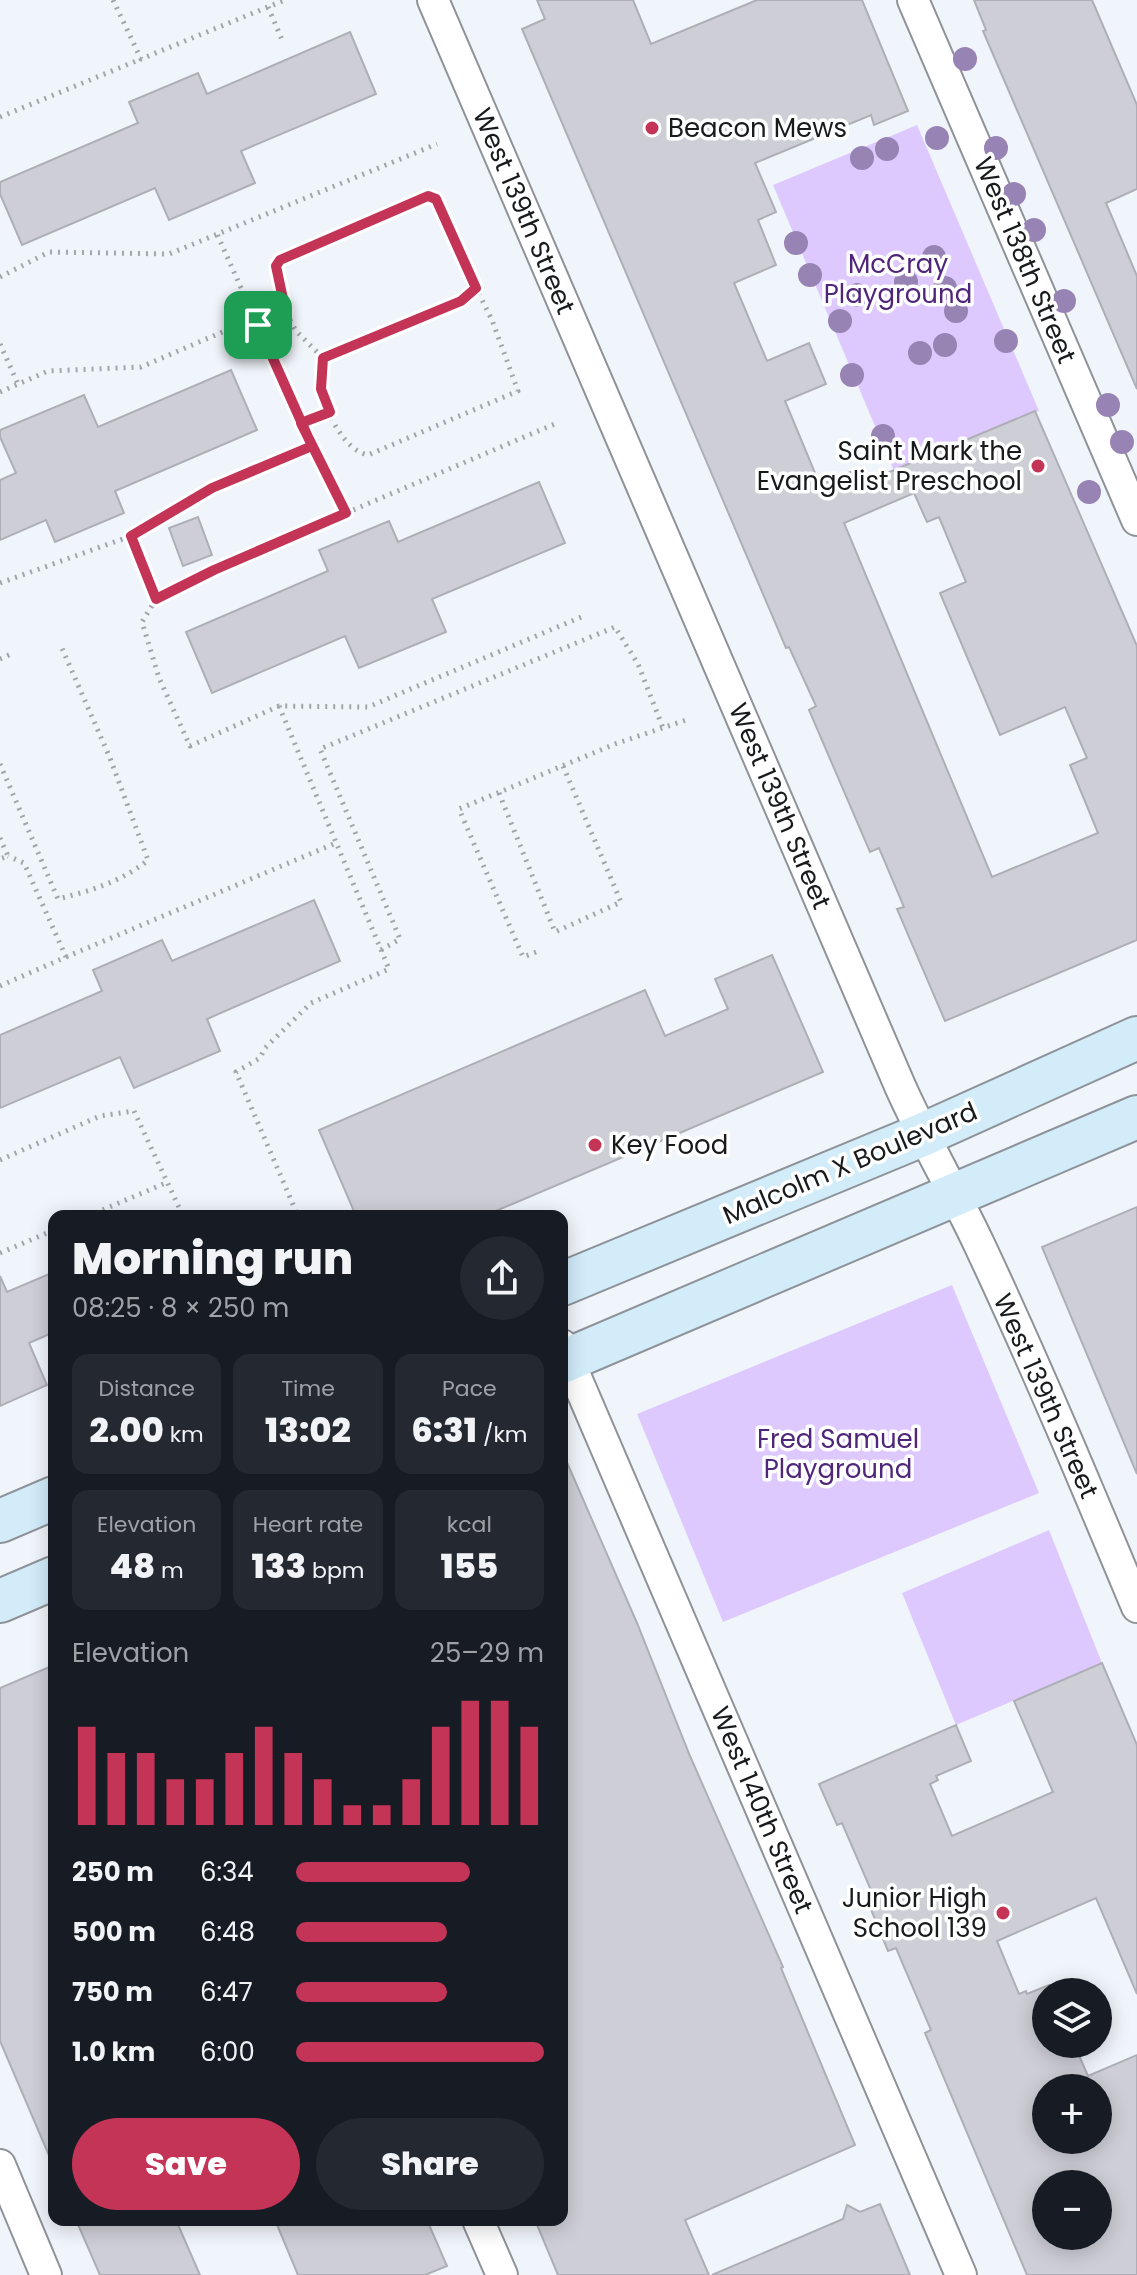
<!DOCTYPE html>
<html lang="en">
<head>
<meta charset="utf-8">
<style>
	:root { --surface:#171b24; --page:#242831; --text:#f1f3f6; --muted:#9ea1a6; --accent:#c33457 }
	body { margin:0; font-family:Poppins,sans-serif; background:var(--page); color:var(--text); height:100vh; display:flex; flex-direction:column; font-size:30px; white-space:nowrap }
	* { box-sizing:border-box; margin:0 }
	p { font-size:26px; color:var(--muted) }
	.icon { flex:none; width:44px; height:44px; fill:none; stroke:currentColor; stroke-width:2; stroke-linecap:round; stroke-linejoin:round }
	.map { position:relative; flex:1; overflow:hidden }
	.side { position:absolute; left:48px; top:1210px; width:520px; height:1016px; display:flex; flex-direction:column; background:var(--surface); border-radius:16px; box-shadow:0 4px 20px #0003 }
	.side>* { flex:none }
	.buttons { position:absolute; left:1032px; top:1978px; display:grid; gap:16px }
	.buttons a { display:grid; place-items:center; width:80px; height:80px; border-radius:50%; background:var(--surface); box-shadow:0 4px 20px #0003; font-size:40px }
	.pin { position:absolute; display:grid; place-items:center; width:68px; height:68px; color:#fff; margin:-34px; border-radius:16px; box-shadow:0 4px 12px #0006 }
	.round { display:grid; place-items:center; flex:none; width:84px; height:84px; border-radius:42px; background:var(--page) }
	.overview { display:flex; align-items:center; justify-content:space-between; height:136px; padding:0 24px }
	h1 { font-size:44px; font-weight:800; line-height:60px }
	.figures { display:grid; grid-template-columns:repeat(3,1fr); gap:12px; height:136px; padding:8px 24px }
	.figures div { display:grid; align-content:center; border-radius:16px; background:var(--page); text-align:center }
	.figures b { font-size:34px; font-weight:800 }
	.figures small { font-size:22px; font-weight:400 }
	.figures p { font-size:22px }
	.chart { height:224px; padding:16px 24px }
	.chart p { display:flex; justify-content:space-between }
	.chart svg { width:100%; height:144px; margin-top:8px; stroke:var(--accent); stroke-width:6 }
	.button { display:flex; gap:16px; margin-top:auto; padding:16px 24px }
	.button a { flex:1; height:92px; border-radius:48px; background:var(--accent); color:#fff; font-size:32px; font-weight:800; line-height:92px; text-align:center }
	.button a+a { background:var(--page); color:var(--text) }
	ul { padding:0 24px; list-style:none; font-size:26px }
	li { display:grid; grid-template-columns:128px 96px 1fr; align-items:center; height:60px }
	li i { height:20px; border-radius:10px; background:var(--accent) }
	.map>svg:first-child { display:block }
	.green { fill:#dec9ff }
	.building { fill:#cecfd6; stroke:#aeafb6; stroke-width:2; fill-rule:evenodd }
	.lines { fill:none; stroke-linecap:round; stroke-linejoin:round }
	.street-casing { stroke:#8e9399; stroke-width:34 }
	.secondary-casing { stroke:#8e9399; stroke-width:46 }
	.path { stroke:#a2a6ab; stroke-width:5; stroke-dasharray:2 6; stroke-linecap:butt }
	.street { stroke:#fff; stroke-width:30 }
	.secondary { stroke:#d2ecfa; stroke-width:42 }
	.tree { fill:#9883b5 }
	.route-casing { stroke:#fff; stroke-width:16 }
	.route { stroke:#c33457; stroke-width:10 }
	.poi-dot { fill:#c33457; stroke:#fff; stroke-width:3 }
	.labels { text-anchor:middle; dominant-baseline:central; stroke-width:7; stroke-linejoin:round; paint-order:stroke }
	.poi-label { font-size:26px; fill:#181a1c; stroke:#fff; text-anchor:start }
	.street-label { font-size:26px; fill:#181a1c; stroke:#fff }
	.park-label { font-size:26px; fill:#50267b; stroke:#fff }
</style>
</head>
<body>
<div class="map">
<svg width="1137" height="2275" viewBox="0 0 1137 2275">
	<rect width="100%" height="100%" fill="#f0f5fb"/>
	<g class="green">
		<polygon points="917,125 1039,411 894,471 773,185"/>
		<polygon points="952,1285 1039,1493 723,1622 637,1414"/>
		<polygon points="1049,1530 1102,1663 956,1725 902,1593"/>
	</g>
	<g class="building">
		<path d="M537 0H633L651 44 757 0H862L908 111 874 125 871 115 755 163 776 212 758 220 776 265 734 283 767 361 809 343 826 384 785 401 820 485 862 467 868 481 1035 411 1137 646V940L945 1021 897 909 904 907 879 848 870 852 809 710 816 706 789 647 786 648 522 29 545 19ZM914 493 927 522 939 517 966 582 940 593 1000 735 1065 707 1087 758 1070 765 1098 833 992 877 844 523Z"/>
		<polygon points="974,0 1092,0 1137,105 1137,189 1106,203 1137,276 1137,389 983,31 986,30"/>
		<polygon points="350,32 376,94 241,151 255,183 169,220 155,188 22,245 0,194 0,182 138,123 129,102 198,73 207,94"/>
		<polygon points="231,370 257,430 115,491 124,513 55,542 46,520 0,540 0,480 16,473 0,437 0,430 84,395 98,427"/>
		<polygon points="539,482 565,543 432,599 446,632 359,668 345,636 212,693 186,632 328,571 319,550 389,521 398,542"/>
		<polygon points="198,517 212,555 183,566 169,528"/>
		<polygon points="314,900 340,961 207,1019 220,1051 134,1088 120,1057 0,1108 0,1035 102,991 93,970 162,940 172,961"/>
		<polygon points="772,955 823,1072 484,1216 356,1216 319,1130 645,990 665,1036 728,1009 715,979"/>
		<polygon points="1137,1207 1137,1474 1042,1247"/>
		<polygon points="54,1272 54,1332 29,1343 47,1385 0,1406 0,1276 7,1292"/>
		<polygon points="562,1451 637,1623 690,1756 783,1967 781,1968 855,2145 685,2220 709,2275 558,2275 535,2220 562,2220"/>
		<path d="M1102 1663 1137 1745V1994L1096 1898 997 1941 1019 1994 1026 1991 1027 1994 1049 1985 1052 1992H1046V2044H1074L1088 2076 1137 2055V2275H1027L925 2033 931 2030 896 1948 888 1951 870 1907 877 1904 842 1823 837 1825 819 1784 956 1725 971 1761 936 1776 938 1780 930 1784 952 1836 1053 1792 1014 1701ZM1046 2088H1098V2140H1046ZM1046 2184H1098V2236H1046Z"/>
		<polygon points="54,1665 54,2167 0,2041 0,1688"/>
		<polygon points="880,2204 910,2275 712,2275 843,2219 847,2205 860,2212"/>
		<polygon points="76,2220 176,2220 200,2275 100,2275"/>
		<polygon points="275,2220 427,2220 447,2266 425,2275 298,2275"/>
	</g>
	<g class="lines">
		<defs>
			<g id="street">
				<path d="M433 0 900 1086C924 1140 954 1191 979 1244 1035 1363 1086 1485 1137 1607"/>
				<polyline points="913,0 1137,520"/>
				<polyline points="562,1345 961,2275"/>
				<polyline points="0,2165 46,2275"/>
				<polyline points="478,2220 502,2275"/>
			</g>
			<g id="secondary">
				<polyline points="562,1284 922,1135 1137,1038"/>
				<polyline points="562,1362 1137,1117"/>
				<polyline points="0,1521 54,1498"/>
				<polyline points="0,1601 54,1578"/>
			</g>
		</defs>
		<use href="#street" class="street-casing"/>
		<use href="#secondary" class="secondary-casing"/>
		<g class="path">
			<polyline points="113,0 141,59 285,0"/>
			<polyline points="268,7 283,42"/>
			<polyline points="0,117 141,59"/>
			<polyline points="0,277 49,252 169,254 437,144"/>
			<polyline points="286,313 296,331 323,358"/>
			<path d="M258 325 286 313 276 266 280 260 428 196 436 199 476 288 461 301 323 358C322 368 320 380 322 390 326 413 344 450 368 455L518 391 492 320 476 288"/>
			<polyline points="0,344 18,384"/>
			<polyline points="0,392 48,371 141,367 255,318"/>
			<polyline points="301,423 330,412"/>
			<polyline points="346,513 557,423"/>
			<polyline points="131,536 212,488 312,446"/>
			<polyline points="0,583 131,536 156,599 214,570 346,513 314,451 217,234"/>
			<polyline points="156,599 142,622 159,678 190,746 279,706 368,707 586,615"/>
			<polyline points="0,659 13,653"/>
			<polyline points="279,706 389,969 311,1003 265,1048 260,1058 236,1072 298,1216"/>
			<path d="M0 764 58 899C90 891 123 881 148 860L110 758 61 646"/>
			<polyline points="499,793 555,932 621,902 563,766"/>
			<polyline points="0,838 8,856 0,859"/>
			<polyline points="381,950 400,939 320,749 615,627 638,664 663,728"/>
			<polyline points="536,952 523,957 459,809 615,744 686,720"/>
			<polyline points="66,957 336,843"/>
			<polyline points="0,986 66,957 24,863 8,856"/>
			<polyline points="134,1111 183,1216"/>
			<polyline points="0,1160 100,1116 134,1111"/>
			<polyline points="88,1216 168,1182"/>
			<polyline points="0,1253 54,1230"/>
		</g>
		<use href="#street" class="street"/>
		<use href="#secondary" class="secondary"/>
	</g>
	<g class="tree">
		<circle cx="965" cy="59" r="12"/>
		<circle cx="937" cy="138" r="12"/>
		<circle cx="996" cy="148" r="12"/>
		<circle cx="887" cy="149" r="12"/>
		<circle cx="862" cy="158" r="12"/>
		<circle cx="1014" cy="194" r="12"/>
		<circle cx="1034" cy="230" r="12"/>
		<circle cx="796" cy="243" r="12"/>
		<circle cx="934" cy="257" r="12"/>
		<circle cx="810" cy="275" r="12"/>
		<circle cx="906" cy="282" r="12"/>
		<circle cx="945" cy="288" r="12"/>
		<circle cx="857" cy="295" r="12"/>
		<circle cx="1064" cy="301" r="12"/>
		<circle cx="956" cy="311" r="12"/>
		<circle cx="840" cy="321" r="12"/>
		<circle cx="1006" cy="341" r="12"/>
		<circle cx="945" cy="345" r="12"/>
		<circle cx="920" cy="353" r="12"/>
		<circle cx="852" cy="375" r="12"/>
		<circle cx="1108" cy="405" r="12"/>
		<circle cx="883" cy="436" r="12"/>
		<circle cx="1122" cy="442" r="12"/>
		<circle cx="1089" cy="492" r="12"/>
	</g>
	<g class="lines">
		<defs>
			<polyline id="route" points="258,325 312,446 212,488 131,536 156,599 214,570 346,513 301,423 330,412 321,389 323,358 461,301 476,288 436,199 428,196 280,260 276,266 286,313 258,325"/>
		</defs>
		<use href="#route" class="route-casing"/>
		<use href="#route" class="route"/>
	</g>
	<g class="poi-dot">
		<circle cx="652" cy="128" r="8"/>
		<circle cx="1038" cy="466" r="8"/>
		<circle cx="595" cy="1145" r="8"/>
		<circle cx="1003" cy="1913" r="8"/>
	</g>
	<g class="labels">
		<g class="poi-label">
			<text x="668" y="128">Beacon Mews</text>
			<text x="1022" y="451" text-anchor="end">Saint Mark the<tspan x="1022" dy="30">Evangelist Preschool</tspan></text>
			<text x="611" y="1145">Key Food</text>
			<text x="987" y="1898" text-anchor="end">Junior High<tspan x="987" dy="30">School 139</tspan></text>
		</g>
		<g class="street-label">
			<text transform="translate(524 211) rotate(67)">West 139th Street</text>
			<text transform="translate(1025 260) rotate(67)">West 138th Street</text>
			<text transform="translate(780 806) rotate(67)">West 139th Street</text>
			<text transform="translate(850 1163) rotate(-23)">Malcolm X Boulevard</text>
			<text transform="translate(1046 1396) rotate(66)">West 139th Street</text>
			<text transform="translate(762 1810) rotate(67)">West 140th Street</text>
		</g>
		<g class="park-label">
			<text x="898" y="264">McCray<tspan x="898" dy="30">Playground</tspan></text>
			<text x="838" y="1439">Fred Samuel<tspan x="838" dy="30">Playground</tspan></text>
		</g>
	</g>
</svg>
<div class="buttons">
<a><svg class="icon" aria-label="layers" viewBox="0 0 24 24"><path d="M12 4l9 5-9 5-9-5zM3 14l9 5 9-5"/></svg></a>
<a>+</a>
<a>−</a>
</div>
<div class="pin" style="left:258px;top:325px;background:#1e9e55"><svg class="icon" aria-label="arrive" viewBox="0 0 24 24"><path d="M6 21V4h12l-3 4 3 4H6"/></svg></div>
<section class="side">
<div class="overview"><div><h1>Morning run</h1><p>08:25 · 8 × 250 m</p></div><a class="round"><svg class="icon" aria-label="share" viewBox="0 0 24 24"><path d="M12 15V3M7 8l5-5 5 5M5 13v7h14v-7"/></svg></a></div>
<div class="figures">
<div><p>Distance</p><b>2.00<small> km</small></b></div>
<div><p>Time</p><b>13:02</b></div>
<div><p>Pace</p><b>6:31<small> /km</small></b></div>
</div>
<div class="figures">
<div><p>Elevation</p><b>48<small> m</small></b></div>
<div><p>Heart rate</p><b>133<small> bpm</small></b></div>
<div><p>kcal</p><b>155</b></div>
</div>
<div class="chart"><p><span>Elevation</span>25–29 m</p>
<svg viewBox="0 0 160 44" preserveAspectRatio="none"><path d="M5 44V14M15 44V22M25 44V22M35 44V30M45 44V30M55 44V22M65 44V14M75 44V22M85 44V30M95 44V38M105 44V38M115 44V30M125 44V14M135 44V6M145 44V6M155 44V14"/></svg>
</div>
<ul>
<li><b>250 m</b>6:34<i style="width:70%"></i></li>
<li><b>500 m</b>6:48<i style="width:61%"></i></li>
<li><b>750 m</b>6:47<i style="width:61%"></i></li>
<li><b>1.0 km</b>6:00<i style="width:100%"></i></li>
</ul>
<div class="button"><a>Save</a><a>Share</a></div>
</section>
</div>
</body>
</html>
